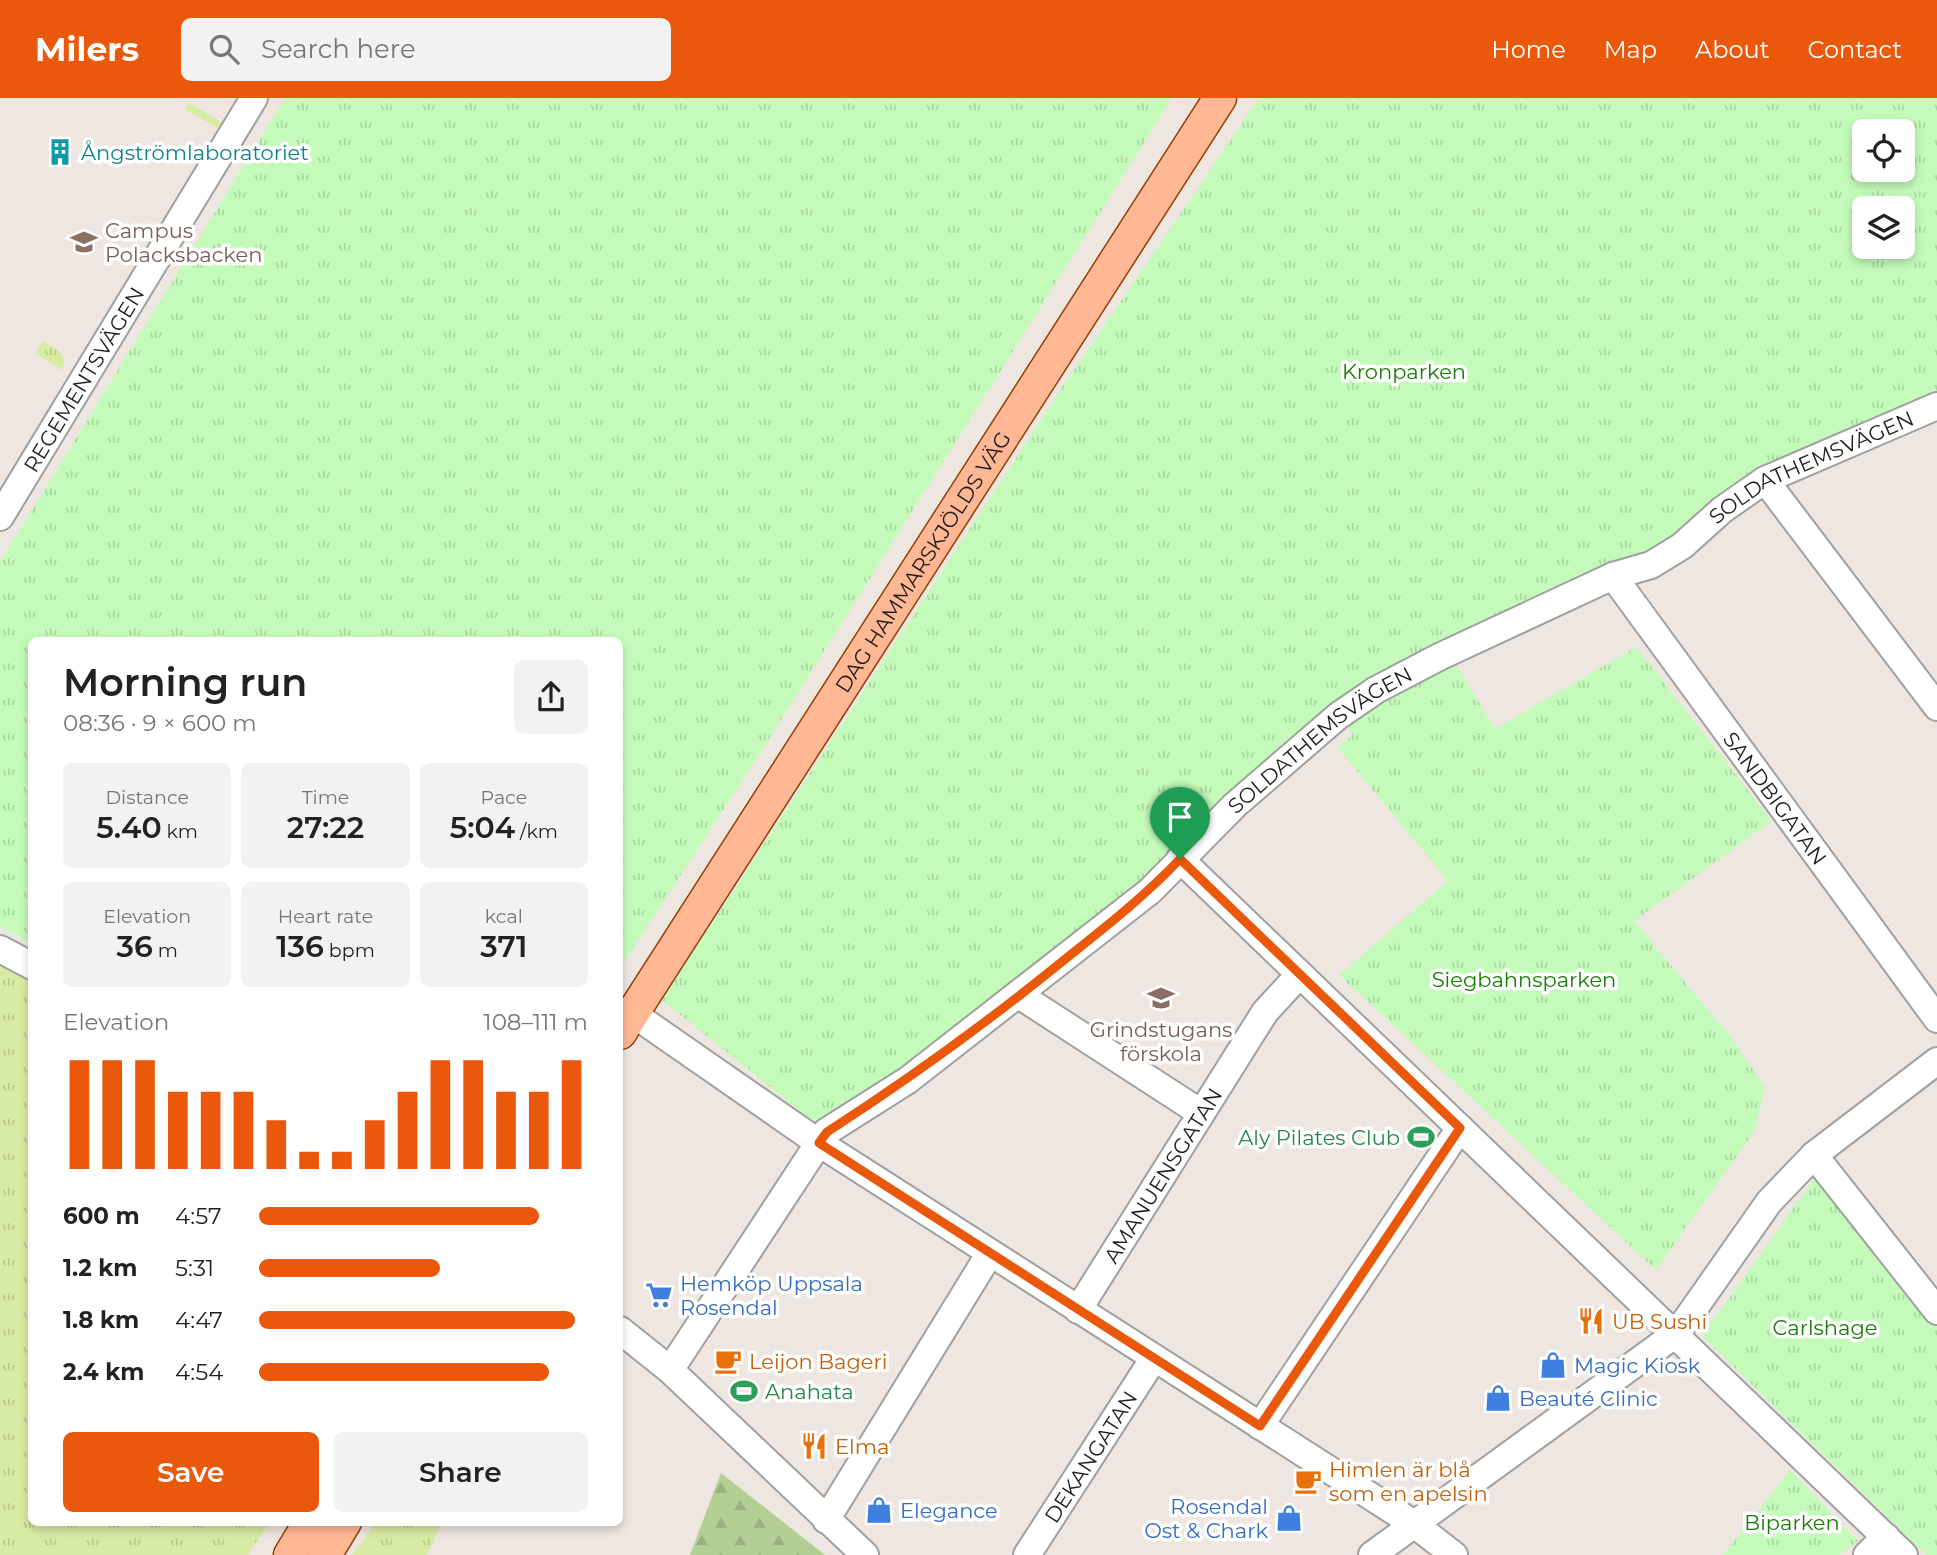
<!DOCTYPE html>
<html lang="en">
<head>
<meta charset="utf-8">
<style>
	:root { --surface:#fff; --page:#f2f2f2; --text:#222; --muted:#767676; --accent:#ea580c }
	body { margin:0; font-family:Montserrat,sans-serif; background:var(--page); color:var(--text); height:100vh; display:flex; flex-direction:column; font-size:26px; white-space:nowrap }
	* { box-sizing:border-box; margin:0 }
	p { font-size:23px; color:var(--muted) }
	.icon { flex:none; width:38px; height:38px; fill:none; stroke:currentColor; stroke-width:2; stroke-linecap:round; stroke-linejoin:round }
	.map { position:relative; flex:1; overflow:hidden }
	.panel { position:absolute; left:28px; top:539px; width:595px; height:889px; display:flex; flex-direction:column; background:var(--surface); border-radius:10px; box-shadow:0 4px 10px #0003 }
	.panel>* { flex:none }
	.tools { position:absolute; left:1852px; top:21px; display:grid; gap:14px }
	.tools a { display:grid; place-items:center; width:63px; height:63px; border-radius:10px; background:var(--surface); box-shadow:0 4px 10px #0003; font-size:35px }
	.pin { position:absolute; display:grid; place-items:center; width:60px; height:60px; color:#fff; margin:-72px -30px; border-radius:50% 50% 50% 0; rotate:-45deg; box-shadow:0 0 7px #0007 }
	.pin .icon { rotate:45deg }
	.round { display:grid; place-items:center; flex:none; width:74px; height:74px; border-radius:10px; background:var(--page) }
	.summary { display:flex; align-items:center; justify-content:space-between; height:119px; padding:0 35px }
	h1 { font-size:38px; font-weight:600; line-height:52px }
	.stats { display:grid; grid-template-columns:repeat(3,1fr); gap:10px; height:119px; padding:7px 35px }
	.stats div { display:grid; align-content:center; border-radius:10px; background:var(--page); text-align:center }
	.stats b { font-size:30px; font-weight:600 }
	.stats small { font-size:19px; font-weight:400 }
	.stats p { font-size:19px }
	.chart { height:196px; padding:14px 35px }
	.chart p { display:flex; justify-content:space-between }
	.chart svg { width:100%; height:126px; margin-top:7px; stroke:var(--accent); stroke-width:6 }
	.button { display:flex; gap:14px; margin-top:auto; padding:14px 35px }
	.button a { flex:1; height:80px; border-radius:10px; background:var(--accent); color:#fff; font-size:28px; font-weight:600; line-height:80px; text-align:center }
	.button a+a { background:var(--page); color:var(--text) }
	ul { padding:0 35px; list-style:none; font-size:23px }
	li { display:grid; grid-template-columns:112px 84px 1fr; align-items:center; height:52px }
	li i { height:18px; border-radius:9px; background:var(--accent) }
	header { display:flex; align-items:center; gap:42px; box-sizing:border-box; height:98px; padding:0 35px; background:var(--accent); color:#fff }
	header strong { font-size:33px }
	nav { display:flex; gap:38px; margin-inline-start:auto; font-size:24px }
	.search { width:490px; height:63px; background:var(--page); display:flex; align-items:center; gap:18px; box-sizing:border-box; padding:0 24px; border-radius:10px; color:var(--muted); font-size:26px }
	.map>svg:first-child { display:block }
	.grass { fill:url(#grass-tufts) }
	.forest { fill:url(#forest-firs) }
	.park { fill:url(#park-tufts); fill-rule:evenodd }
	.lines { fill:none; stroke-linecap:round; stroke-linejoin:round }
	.minor-casing { stroke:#a0a0a0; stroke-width:30 }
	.major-casing { stroke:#933f00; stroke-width:35 }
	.minor { stroke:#fff; stroke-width:26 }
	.major { stroke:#ffb794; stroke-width:32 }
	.route-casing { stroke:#fff; stroke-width:14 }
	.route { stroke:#ea580c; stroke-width:9 }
	.labels { text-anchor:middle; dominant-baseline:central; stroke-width:7; stroke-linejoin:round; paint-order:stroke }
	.culture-label { font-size:21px; fill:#0d838f; stroke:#fff; text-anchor:start }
	.education-label { font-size:21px; fill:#785e54; stroke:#fff; text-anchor:start }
	.park-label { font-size:21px; fill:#197d07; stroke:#fff }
	.street-label { font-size:21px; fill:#1c1c1c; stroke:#fff }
	.leisure-label { font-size:21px; fill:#27864d; stroke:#fff; text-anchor:end }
	.shop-label { font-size:21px; fill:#366cbe; stroke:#fff; text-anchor:start }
	.food-label { font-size:21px; fill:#c56008; stroke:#fff; text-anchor:start }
</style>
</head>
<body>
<header>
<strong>Milers</strong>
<div class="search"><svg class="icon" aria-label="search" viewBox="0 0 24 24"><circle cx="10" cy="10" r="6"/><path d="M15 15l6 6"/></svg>Search here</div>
<nav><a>Home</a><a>Map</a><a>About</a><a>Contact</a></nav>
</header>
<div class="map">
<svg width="1937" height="1457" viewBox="0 0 1937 1457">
	<defs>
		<pattern id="grass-tufts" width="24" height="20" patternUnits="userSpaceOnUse" patternTransform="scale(1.75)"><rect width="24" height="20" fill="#d8eba3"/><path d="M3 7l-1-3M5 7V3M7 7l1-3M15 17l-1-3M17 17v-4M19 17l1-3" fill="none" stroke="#b9c98c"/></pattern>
		<pattern id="forest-firs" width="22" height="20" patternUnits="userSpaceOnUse" patternTransform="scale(1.75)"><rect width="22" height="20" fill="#b3cf93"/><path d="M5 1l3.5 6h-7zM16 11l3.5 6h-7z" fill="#99b17e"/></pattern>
		<pattern id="park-tufts" width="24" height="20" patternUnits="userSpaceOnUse" patternTransform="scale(1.75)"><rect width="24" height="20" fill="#c4fbba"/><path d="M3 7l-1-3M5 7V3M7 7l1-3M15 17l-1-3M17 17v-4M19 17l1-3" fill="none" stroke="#a8d79f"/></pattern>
	</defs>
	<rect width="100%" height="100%" fill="#eee6e1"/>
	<g class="grass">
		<polygon points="188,4 224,26 221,32 185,11"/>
		<path d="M43 243C56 251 69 255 62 272L35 255Z"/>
		<polygon points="0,866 31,882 32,1424 269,1425 248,1457 0,1457"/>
		<polygon points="376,1425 376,1424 441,1425 427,1457 352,1457"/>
	</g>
	<polygon class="forest" points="721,1375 825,1457 690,1457"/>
	<g class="park">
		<polygon points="285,0 1172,0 757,660 620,870 620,542 32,542 31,845 0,828 0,464"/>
		<path d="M1259 0H1937V308L1765 382 1682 448 1376 592 1204 736 826 1034 662 902 1063 288ZM1864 33H1902V72H1864ZM1864 110H1902V149H1864Z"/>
		<polygon points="1636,549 1772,723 1634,823 1733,942 1765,990 1755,1032 1656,1172 1339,877 1448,783 1337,649 1353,637 1343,620 1452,559 1495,631"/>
		<polygon points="1817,1077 1937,1221 1937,1457 1926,1457 1702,1238"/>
		<polygon points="1790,1372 1858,1443 1839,1457 1723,1457"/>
	</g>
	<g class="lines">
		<defs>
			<g id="minor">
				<polyline points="1765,382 1937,609"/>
				<path id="s1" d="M0 419 254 0"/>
				<path id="s2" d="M1613 478 1937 921"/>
				<polyline points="1180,761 1904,1457"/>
				<polyline points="0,851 32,868"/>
				<polyline points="1019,897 1201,1015"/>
				<polyline points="632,915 819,1045 1414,1426 1454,1457"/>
				<polyline points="1814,1057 1937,1213"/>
				<path id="s3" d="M1078 1212 1265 914 1300 876"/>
				<polyline points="620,1232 670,1272 865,1457"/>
				<path id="s4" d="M670 1272 826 1034 908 982 1150 793 1235 707 1338 618 1376 592 1439 559 1613 478 1651 467 1682 448 1722 412 1765 382 1937 308"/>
				<polyline points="1260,1328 1460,1030"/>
				<polyline points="826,1422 990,1155"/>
				<path id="s5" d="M1027 1457 1154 1260"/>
				<polyline points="1372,1457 1677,1235 1769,1104 1814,1057 1937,963"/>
				<polyline points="1867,1457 1886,1439"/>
			</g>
			<g id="major">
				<path id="s6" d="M620 935 1220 0"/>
				<polyline points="290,1457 310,1424"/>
				<polyline points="325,1457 345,1424"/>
			</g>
		</defs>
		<use href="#minor" class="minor-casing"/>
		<use href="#major" class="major-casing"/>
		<use href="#minor" class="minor"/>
		<use href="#major" class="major"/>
	</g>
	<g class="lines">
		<defs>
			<path id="route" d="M1180 761 1460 1030 1260 1328 819 1045 827 1034C909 981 988 924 1064 862 1104 830 1144 799 1180 761Z"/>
		</defs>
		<use href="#route" class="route-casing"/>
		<use href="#route" class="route"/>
	</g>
	<defs>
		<symbol id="building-bare" viewBox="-9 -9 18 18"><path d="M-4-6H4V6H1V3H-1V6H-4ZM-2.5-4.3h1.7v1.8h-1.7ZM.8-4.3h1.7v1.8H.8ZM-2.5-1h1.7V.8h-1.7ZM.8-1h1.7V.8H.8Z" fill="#0f9aa8" stroke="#fff" stroke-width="2.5" paint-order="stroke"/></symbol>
		<symbol id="university-bare" viewBox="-9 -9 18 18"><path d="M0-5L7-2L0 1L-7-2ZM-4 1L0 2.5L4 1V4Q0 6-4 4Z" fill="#8d6e63" stroke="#fff" stroke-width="2.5" paint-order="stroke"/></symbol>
		<symbol id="school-bare" viewBox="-9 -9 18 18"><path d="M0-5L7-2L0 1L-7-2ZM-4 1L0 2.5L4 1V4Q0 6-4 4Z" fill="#8d6e63" stroke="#fff" stroke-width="2.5" paint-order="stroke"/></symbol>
		<symbol id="stadium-bare" viewBox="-9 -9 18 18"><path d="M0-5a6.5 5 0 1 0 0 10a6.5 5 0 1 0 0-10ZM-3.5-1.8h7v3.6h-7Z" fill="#2e9e5b" stroke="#fff" stroke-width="2.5" paint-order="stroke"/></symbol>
		<symbol id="supermarket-bare" viewBox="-9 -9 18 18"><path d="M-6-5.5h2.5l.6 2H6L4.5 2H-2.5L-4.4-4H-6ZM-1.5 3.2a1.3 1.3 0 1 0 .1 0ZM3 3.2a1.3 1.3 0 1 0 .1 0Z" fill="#3f7fe0" stroke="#fff" stroke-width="2.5" paint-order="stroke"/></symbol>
		<symbol id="restaurant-bare" viewBox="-9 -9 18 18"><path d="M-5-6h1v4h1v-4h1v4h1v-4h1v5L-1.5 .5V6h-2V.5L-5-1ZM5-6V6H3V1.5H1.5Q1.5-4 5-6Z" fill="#e8710a" stroke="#fff" stroke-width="2.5" paint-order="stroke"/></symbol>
		<symbol id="cafe-bare" viewBox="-9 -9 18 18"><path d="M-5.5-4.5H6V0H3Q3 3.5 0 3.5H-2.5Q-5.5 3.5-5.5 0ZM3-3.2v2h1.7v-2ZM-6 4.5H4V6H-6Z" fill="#e8710a" stroke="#fff" stroke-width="2.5" paint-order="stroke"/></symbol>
		<symbol id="shop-bare" viewBox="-9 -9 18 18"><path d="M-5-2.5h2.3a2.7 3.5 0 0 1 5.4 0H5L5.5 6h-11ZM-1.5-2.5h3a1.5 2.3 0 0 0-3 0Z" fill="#3f7fe0" stroke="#fff" stroke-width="2.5" paint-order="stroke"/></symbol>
	</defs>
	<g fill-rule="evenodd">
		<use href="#building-bare" x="41" y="35" width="38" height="38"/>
		<use href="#university-bare" x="65" y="125" width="38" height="38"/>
		<use href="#school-bare" x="1142" y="881" width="38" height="38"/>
		<use href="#stadium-bare" x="1402" y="1020" width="38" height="38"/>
		<use href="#supermarket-bare" x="640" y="1178" width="38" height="38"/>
		<use href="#restaurant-bare" x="1572" y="1204" width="38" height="38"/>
		<use href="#cafe-bare" x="709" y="1244" width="38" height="38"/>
		<use href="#shop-bare" x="1534" y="1248" width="38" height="38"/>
		<use href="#stadium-bare" x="725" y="1274" width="38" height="38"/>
		<use href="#shop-bare" x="1479" y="1281" width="38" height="38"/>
		<use href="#restaurant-bare" x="795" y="1329" width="38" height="38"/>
		<use href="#cafe-bare" x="1289" y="1364" width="38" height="38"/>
		<use href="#shop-bare" x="860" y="1393" width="38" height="38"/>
		<use href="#shop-bare" x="1270" y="1401" width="38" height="38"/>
	</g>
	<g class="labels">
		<g class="culture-label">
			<text x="81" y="54">Ångströmlaboratoriet</text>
		</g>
		<g class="education-label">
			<text x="105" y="132">Campus<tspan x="105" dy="24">Polacksbacken</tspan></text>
			<text x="1161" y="931" text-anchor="middle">Grindstugans<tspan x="1161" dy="24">förskola</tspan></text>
		</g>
		<g class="park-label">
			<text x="1404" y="273">Kronparken</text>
			<text x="1524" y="881">Siegbahnsparken</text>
			<text x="1825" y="1229">Carlshage</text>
			<text x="1792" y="1424">Biparken</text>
		</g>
		<g class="street-label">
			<text stroke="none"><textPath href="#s1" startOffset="161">REGEMENTSVÄGEN</textPath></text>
			<text stroke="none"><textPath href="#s4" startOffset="1484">SOLDATHEMSVÄGEN</textPath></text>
			<text stroke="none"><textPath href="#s6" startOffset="560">DAG HAMMARSKJÖLDS VÄG</textPath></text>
			<text stroke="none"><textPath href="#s4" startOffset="917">SOLDATHEMSVÄGEN</textPath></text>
			<text stroke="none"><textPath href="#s2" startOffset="275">SANDBIGATAN</textPath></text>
			<text stroke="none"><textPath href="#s3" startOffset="159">AMANUENSGATAN</textPath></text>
			<text stroke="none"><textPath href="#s5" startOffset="117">DEKANGATAN</textPath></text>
		</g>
		<g class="leisure-label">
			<text x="1400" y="1039">Aly Pilates Club</text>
			<text x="765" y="1293" text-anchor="start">Anahata</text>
		</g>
		<g class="shop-label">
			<text x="680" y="1185">Hemköp Uppsala<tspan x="680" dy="24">Rosendal</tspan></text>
			<text x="1574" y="1267">Magic Kiosk</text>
			<text x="1519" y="1300">Beauté Clinic</text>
			<text x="1268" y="1408" text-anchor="end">Rosendal<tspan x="1268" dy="24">Ost &amp; Chark</tspan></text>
			<text x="900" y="1412">Elegance</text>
		</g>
		<g class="food-label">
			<text x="1612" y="1223">UB Sushi</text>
			<text x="749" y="1263">Leijon Bageri</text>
			<text x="835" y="1348">Elma</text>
			<text x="1329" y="1371">Himlen är blå<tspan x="1329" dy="24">som en apelsin</tspan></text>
		</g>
	</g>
</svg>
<div class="tools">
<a><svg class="icon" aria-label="locate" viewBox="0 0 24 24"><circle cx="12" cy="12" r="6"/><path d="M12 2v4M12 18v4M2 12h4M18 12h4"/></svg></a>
<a><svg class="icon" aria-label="layers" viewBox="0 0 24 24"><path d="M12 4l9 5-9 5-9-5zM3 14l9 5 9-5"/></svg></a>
</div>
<div class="pin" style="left:1180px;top:761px;background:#1e9e55"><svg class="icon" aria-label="arrive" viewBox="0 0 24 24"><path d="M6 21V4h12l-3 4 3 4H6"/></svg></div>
<section class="panel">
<div class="summary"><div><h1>Morning run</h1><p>08:36 · 9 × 600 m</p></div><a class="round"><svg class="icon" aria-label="share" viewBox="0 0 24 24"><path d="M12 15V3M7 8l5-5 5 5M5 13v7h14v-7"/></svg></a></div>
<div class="stats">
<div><p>Distance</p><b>5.40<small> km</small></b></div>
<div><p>Time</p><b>27:22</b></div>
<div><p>Pace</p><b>5:04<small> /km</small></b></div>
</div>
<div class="stats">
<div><p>Elevation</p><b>36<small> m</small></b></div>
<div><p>Heart rate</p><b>136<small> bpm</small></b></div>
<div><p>kcal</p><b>371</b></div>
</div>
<div class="chart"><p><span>Elevation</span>108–111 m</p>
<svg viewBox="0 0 160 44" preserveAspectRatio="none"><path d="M5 44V6M15 44V6M25 44V6M35 44V17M45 44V17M55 44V17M65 44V27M75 44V38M85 44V38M95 44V27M105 44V17M115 44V6M125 44V6M135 44V17M145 44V17M155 44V6"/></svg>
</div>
<ul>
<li><b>600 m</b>4:57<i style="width:85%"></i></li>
<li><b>1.2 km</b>5:31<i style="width:55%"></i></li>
<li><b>1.8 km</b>4:47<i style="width:96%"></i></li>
<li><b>2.4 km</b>4:54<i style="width:88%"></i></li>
</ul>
<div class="button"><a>Save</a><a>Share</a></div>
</section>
</div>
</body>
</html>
